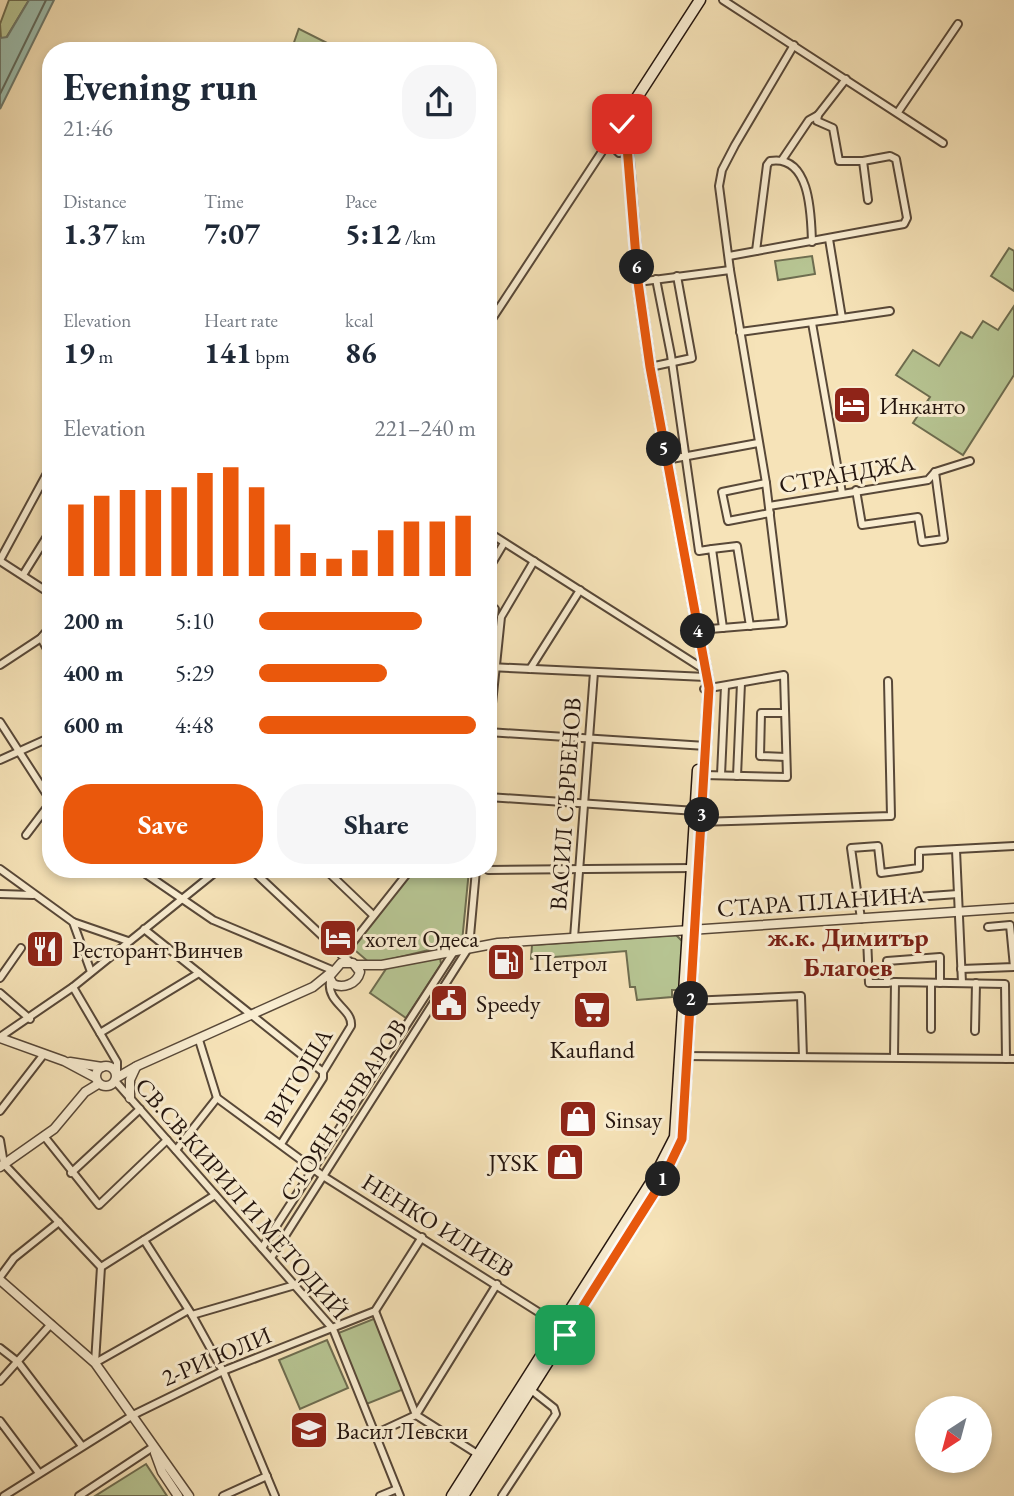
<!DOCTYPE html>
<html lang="en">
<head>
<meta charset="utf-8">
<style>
	:root { --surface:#fff; --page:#f6f6f7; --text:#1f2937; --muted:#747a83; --accent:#ea580c }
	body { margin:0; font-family:"EB Garamond",serif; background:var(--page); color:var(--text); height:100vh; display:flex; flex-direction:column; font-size:26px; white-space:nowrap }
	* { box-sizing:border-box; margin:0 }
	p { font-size:23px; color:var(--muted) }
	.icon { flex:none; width:38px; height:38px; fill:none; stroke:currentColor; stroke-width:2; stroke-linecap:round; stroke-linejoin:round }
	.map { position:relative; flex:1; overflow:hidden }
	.details { position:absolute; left:42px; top:42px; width:455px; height:836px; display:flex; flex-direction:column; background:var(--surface); border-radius:28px; box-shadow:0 4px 10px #0003 }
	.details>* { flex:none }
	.needle { width:46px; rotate:216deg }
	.tools { position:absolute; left:915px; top:1396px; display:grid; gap:14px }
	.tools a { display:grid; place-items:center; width:77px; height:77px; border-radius:50%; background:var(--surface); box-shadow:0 4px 10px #0003; font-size:35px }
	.pin { position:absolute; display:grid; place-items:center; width:60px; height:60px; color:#fff; margin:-30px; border-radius:14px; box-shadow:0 4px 10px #0006 }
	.km { position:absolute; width:35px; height:35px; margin:-18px; border-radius:50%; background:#222; color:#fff; font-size:19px; line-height:35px; text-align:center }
	.round { display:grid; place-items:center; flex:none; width:74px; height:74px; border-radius:28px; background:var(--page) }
	.overview { display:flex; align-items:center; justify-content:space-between; height:119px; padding:0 21px }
	h1 { font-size:38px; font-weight:700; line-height:52px }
	.stats { display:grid; grid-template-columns:repeat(3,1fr); gap:10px; height:119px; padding:7px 21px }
	.stats div { display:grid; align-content:center }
	.stats b { font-size:30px; font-weight:700 }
	.stats small { font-size:19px; font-weight:400 }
	.stats p { font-size:19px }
	.chart { height:196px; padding:14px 21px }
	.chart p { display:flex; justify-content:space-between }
	.chart svg { width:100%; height:126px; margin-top:7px; stroke:var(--accent); stroke-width:6 }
	.cta { display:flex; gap:14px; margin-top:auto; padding:14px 21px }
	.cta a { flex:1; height:80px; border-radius:28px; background:var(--accent); color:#fff; font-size:28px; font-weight:700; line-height:80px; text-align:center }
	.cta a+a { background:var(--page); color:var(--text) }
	ul { padding:0 21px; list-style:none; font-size:23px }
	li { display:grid; grid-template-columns:112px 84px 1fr; align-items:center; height:52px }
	li i { height:18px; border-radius:9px; background:var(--accent) }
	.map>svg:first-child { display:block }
	.green { fill:#b7c593; stroke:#6e6d50; stroke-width:2 }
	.water { fill:#9dbeae; stroke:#6d7a6e; stroke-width:2 }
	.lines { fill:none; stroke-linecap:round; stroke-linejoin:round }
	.shore { stroke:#606a5e; stroke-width:2 }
	.minor-casing { stroke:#584838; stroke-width:10 }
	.tertiary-casing { stroke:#584838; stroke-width:11 }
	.secondary-casing { stroke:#24150e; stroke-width:13 }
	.minor { stroke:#f9edd1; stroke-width:6 }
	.tertiary { stroke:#f9edd1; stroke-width:8 }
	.secondary { stroke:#f9edd1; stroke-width:10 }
	.route-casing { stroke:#fff; stroke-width:14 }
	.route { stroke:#ea580c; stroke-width:9 }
	.labels { text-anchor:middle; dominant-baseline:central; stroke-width:6; stroke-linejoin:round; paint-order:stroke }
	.poi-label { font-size:24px; fill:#24150e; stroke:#f9edd1; text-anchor:start }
	.street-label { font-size:24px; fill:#24150e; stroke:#f9edd1 }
	.neighbourhood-label { font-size:26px; font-weight:bold; fill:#7a1f14; stroke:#f9edd1 }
</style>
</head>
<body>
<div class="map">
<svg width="1014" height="1496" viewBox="0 0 1014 1496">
	<rect width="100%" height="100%" fill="#f6e3b8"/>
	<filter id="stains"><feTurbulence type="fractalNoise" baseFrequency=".00286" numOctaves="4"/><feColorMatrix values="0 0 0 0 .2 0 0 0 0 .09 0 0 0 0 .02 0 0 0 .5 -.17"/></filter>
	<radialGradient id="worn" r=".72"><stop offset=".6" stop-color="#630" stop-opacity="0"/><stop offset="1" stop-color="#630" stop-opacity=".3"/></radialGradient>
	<g class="green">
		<polygon points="9,0 29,0 6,38 1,39 0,24"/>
		<polygon points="299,28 299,29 343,51 291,51"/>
		<polygon points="1009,248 1014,251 1014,291 991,276"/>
		<polygon points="812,256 815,274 778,280 775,261"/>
		<polygon points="1014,306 1014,375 963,455 913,423 930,397 896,375 913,350 939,366 961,332 972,338 983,321 998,330"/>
		<polygon points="414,870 469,870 462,942 371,964 350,946"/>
		<polygon points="676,935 683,942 680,990 672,990 672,997 637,1000 635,987 630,987 626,951 531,959 532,945"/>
		<polygon points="440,957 441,964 406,1018 370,993 388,966"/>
		<polygon points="376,1318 404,1389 364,1405 336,1334"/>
		<polygon points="327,1340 348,1388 300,1409 279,1360"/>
		<polygon points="146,1464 167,1496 95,1496"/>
	</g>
	<polygon class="water" points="29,0 54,0 0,109 0,38 7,37"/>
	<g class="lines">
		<polyline class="shore" points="0,94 46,0"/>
		<defs>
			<g id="minor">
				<polyline points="723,0 943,143"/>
				<polyline points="846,79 818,115 817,121 833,128 839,161 863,161"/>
				<polyline points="898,112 958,24"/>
				<polyline points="624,121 610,144 619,153 629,149"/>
				<polyline points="782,160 809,120 818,115"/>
				<polyline points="829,239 842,318 890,311"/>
				<path d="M756 251 767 165 770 161C811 154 811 216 812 242"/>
				<polyline points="729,256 904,224 907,218 896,159 890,156 863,161 868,200"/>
				<polyline points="656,279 671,355 699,551 712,549 723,628"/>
				<polyline points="638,282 730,270"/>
				<polyline points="812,323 842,493"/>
				<polyline points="488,325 609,141"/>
				<polyline points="740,332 842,318"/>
				<polyline points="650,367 692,358 677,276"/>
				<polyline points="666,460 758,443"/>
				<polyline points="766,483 722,492 728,521 770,513"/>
				<polyline points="856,490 862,525 918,517 922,542 944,539 935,472"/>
				<polyline points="769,506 928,480 935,472 970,461"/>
				<polyline points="488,532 705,670"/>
				<polyline points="712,549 737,546 750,626"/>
				<polyline points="0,560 51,466"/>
				<polyline points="0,561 51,594"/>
				<polyline points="488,570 504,543"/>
				<polyline points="23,575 51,530"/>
				<polyline points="698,630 783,623 766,483 730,270 719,186 722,170 735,145 794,45"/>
				<polyline points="43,636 41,638 51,656"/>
				<polyline points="0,665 41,638 51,626"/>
				<polyline points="489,667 706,677"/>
				<polyline points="530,669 580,590"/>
				<polyline points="488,670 495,609"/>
				<polyline points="704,689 784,675 787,777 704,775"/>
				<polyline points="785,713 761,713 760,756 786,757"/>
				<polyline points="0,722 51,801"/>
				<polyline points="488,732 706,746"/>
				<polyline points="488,742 501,617 534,561"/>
				<polyline points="0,760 51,737"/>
				<polyline points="721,775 725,686"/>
				<polyline points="737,776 741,683"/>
				<polyline points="488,797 696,811"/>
				<polyline points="698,822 891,816 888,681"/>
				<polyline points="26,835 51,802"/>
				<polyline points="956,850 962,983"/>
				<polyline points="0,869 73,922 91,972"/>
				<polyline points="140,870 213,920 332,970"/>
				<polyline points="252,870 350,962"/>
				<polyline points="326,870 373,915"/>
				<polyline points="488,870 693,868"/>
				<polyline points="0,894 33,895"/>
				<polyline points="859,901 958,894"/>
				<polyline points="861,919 851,848 878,846 881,873 919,868 919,851 1014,846"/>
				<polyline points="73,922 128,941"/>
				<polyline points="144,929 323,1072"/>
				<polyline points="574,938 594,672"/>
				<polyline points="867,938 869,983 887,983"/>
				<polyline points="342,956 410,870"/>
				<polyline points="961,969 1014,967 1010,925 988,927"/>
				<polyline points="0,978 21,948"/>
				<polyline points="895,982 887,983 887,961 940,957 940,983"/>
				<polyline points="931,983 931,1029"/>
				<polyline points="73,987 117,1062 117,1073"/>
				<polyline points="0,993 30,1019"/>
				<polyline points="689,1001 801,996 803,1057"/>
				<polyline points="975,1031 976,983"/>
				<polyline points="100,1033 199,973"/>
				<polyline points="0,1037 73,987 218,870"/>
				<polyline points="199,1040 217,1098 323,1176 562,1327"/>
				<polyline points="683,1056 1014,1059"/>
				<polyline points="894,1057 895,982 1005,984 1006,1059"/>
				<polyline points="116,1082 333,1329 400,1496"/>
				<polyline points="0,1111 44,1054"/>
				<polyline points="44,1136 99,1205 167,1140"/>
				<polyline points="0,1140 4,1164 101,1267 95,1363"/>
				<path d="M281 1144 323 1078V1072L351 1026C353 1009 327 1003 330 982"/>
				<polyline points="176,1150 217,1098"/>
				<polyline points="71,1173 140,1109"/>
				<polyline points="144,1240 192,1315 223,1371 275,1496"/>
				<polyline points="262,1248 455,950"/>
				<polyline points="271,1258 469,947 476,870"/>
				<polyline points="101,1267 215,1195"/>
				<polyline points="0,1277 14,1258 59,1222"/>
				<polyline points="375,1311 416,1415 479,1455"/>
				<polyline points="192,1315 295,1285"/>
				<polyline points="0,1348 18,1362 82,1446"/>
				<polyline points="95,1363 187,1311"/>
				<polyline points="0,1381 51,1324"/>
				<polyline points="0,1421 39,1473"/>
				<polyline points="373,1435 416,1415 497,1284"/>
				<polyline points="4,1496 133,1415 223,1371 375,1311 422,1237"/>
				<polyline points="79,1496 153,1447"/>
				<polyline points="223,1496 267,1476"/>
				<polyline points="380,1496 397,1489"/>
				<polyline points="502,1496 556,1414 554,1408 530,1389"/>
			</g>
			<g id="tertiary">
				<path d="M341 963H353L360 972C357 984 343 989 333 984L329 977Z"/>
				<polyline points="356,965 382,965 498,943 1014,908"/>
				<polyline points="0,1038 64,1061 94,1077"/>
				<polyline points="70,1062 102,1067"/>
				<circle cx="106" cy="1076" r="10"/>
				<polyline points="118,1077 137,1066 313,987 329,974"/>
				<polyline points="130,1098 130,1080 136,1067"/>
				<polyline points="0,1167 54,1129 85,1092 98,1084"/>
				<polyline points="0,1280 95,1363 189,1496"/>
				<polyline points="155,1453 162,1472 178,1496"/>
			</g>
			<g id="secondary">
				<polyline points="452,1496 654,1178 675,1137 698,770"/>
				<polyline points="463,1496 661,1183 682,1139 709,688 650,367 638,282 625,116 700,0"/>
			</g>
		</defs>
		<use href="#minor" class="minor-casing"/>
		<use href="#tertiary" class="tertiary-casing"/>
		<use href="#secondary" class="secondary-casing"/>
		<use href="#minor" class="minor"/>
		<use href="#tertiary" class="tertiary"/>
		<use href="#secondary" class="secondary"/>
	</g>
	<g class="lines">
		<defs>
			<polyline id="route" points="565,1335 661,1183 682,1139 709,688 650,367 638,282 626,134 616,132 622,124"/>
		</defs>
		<use href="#route" class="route-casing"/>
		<use href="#route" class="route"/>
	</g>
	<defs>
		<symbol id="hotel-square" viewBox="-11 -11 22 22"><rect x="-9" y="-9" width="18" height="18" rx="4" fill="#8f2418" stroke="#f9edd1"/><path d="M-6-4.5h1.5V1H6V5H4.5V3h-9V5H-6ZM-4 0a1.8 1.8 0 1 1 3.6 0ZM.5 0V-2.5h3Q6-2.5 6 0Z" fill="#fff"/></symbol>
		<symbol id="restaurant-square" viewBox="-11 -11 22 22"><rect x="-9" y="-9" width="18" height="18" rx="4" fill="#8f2418" stroke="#f9edd1"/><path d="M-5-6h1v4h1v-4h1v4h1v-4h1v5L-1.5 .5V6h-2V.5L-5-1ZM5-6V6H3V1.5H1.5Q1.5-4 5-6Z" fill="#fff"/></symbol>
		<symbol id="fuel-square" viewBox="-11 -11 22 22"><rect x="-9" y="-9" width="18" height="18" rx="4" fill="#8f2418" stroke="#f9edd1"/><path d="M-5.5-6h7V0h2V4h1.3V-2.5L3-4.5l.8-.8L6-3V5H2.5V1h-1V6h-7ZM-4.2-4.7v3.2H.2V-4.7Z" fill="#fff"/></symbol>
		<symbol id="civic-square" viewBox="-11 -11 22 22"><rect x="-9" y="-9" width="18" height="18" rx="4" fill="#8f2418" stroke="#f9edd1"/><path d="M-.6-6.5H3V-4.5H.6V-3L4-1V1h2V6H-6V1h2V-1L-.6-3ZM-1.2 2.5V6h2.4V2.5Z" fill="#fff"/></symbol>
		<symbol id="supermarket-square" viewBox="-11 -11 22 22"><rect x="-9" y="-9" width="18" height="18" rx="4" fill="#8f2418" stroke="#f9edd1"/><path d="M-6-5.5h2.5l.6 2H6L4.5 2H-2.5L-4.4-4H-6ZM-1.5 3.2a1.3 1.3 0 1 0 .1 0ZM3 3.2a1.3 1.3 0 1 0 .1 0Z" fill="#fff"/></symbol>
		<symbol id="shop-square" viewBox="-11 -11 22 22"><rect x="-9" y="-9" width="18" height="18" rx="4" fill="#8f2418" stroke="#f9edd1"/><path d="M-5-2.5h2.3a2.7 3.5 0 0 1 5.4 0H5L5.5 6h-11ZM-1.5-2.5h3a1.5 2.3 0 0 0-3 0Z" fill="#fff"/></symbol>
		<symbol id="school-square" viewBox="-11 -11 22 22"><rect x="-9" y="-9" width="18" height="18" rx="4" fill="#8f2418" stroke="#f9edd1"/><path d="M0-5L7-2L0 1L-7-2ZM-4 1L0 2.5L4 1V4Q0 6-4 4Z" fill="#fff"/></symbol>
	</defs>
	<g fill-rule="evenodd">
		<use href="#hotel-square" x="830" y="383" width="44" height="44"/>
		<use href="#hotel-square" x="316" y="916" width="44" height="44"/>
		<use href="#restaurant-square" x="23" y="927" width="44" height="44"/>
		<use href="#fuel-square" x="484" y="940" width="44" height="44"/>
		<use href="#civic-square" x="427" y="981" width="44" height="44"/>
		<use href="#supermarket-square" x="570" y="988" width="44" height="44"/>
		<use href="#shop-square" x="556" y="1097" width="44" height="44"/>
		<use href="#shop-square" x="543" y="1140" width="44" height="44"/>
		<use href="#school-square" x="287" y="1408" width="44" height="44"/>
	</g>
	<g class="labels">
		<g class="poi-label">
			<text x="879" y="405">Инканто</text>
			<text x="365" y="938">хотел Одеса</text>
			<text x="72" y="949">Ресторант Винчев</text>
			<text x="533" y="962">Петрол</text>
			<text x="476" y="1003">Speedy</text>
			<text x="592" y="1049" text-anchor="middle">Kaufland</text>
			<text x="605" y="1119">Sinsay</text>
			<text x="538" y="1162" text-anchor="end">JYSK</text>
			<text x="336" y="1430">Васил Левски</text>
		</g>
		<g class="street-label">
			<text transform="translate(847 473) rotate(-10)">СТРАНДЖА</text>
			<text transform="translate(565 804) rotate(-86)">ВАСИЛ СЪРБЕНОВ</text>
			<text transform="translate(821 901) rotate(-4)">СТАРА ПЛАНИНА</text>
			<text transform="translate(298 1077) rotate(-59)">ВИТОША</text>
			<text transform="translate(343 1110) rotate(-57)">СТОЯН БЪЧВАРОВ</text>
			<text transform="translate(242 1198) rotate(49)">СВ.СВ.КИРИЛ И МЕТОДИЙ</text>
			<text transform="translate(438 1225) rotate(32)">НЕНКО ИЛИЕВ</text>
			<text transform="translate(216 1356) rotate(-23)">2-РИ ЮЛИ</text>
		</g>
		<g class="neighbourhood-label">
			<text x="848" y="937">ж.к. Димитър<tspan x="848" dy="30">Благоев</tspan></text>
		</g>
	</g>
	<rect width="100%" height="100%" filter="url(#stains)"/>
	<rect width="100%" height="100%" fill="url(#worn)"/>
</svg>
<div class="tools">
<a><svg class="needle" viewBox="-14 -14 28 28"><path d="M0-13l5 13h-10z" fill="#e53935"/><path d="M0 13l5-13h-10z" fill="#747a83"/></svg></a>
</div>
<div class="pin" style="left:565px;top:1335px;background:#1e9e55"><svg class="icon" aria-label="arrive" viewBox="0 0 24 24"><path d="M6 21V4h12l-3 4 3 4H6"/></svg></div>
<div class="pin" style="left:622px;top:124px;background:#d93025"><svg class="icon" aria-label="check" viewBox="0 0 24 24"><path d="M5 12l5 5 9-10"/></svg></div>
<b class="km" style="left:663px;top:1179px">1</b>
<b class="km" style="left:691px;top:999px">2</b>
<b class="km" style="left:702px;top:815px">3</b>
<b class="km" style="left:698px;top:631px">4</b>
<b class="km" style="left:664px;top:449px">5</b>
<b class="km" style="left:637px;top:267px">6</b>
<section class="details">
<div class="overview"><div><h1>Evening run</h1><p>21:46</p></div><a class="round"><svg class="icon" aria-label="share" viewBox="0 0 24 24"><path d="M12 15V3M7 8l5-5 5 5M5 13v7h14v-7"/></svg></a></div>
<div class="stats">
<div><p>Distance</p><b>1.37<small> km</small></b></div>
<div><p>Time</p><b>7:07</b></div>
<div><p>Pace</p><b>5:12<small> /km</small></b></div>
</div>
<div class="stats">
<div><p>Elevation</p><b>19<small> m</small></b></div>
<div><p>Heart rate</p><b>141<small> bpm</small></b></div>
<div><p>kcal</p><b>86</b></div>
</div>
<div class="chart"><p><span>Elevation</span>221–240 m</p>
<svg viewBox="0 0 160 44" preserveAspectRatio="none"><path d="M5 44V19M15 44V16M25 44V14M35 44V14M45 44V13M55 44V8M65 44V6M75 44V13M85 44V26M95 44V36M105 44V38M115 44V35M125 44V28M135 44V25M145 44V25M155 44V23"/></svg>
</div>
<ul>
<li><b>200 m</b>5:10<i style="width:75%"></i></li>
<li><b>400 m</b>5:29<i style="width:59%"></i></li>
<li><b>600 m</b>4:48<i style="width:100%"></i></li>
</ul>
<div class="cta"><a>Save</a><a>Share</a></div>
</section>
</div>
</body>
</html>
